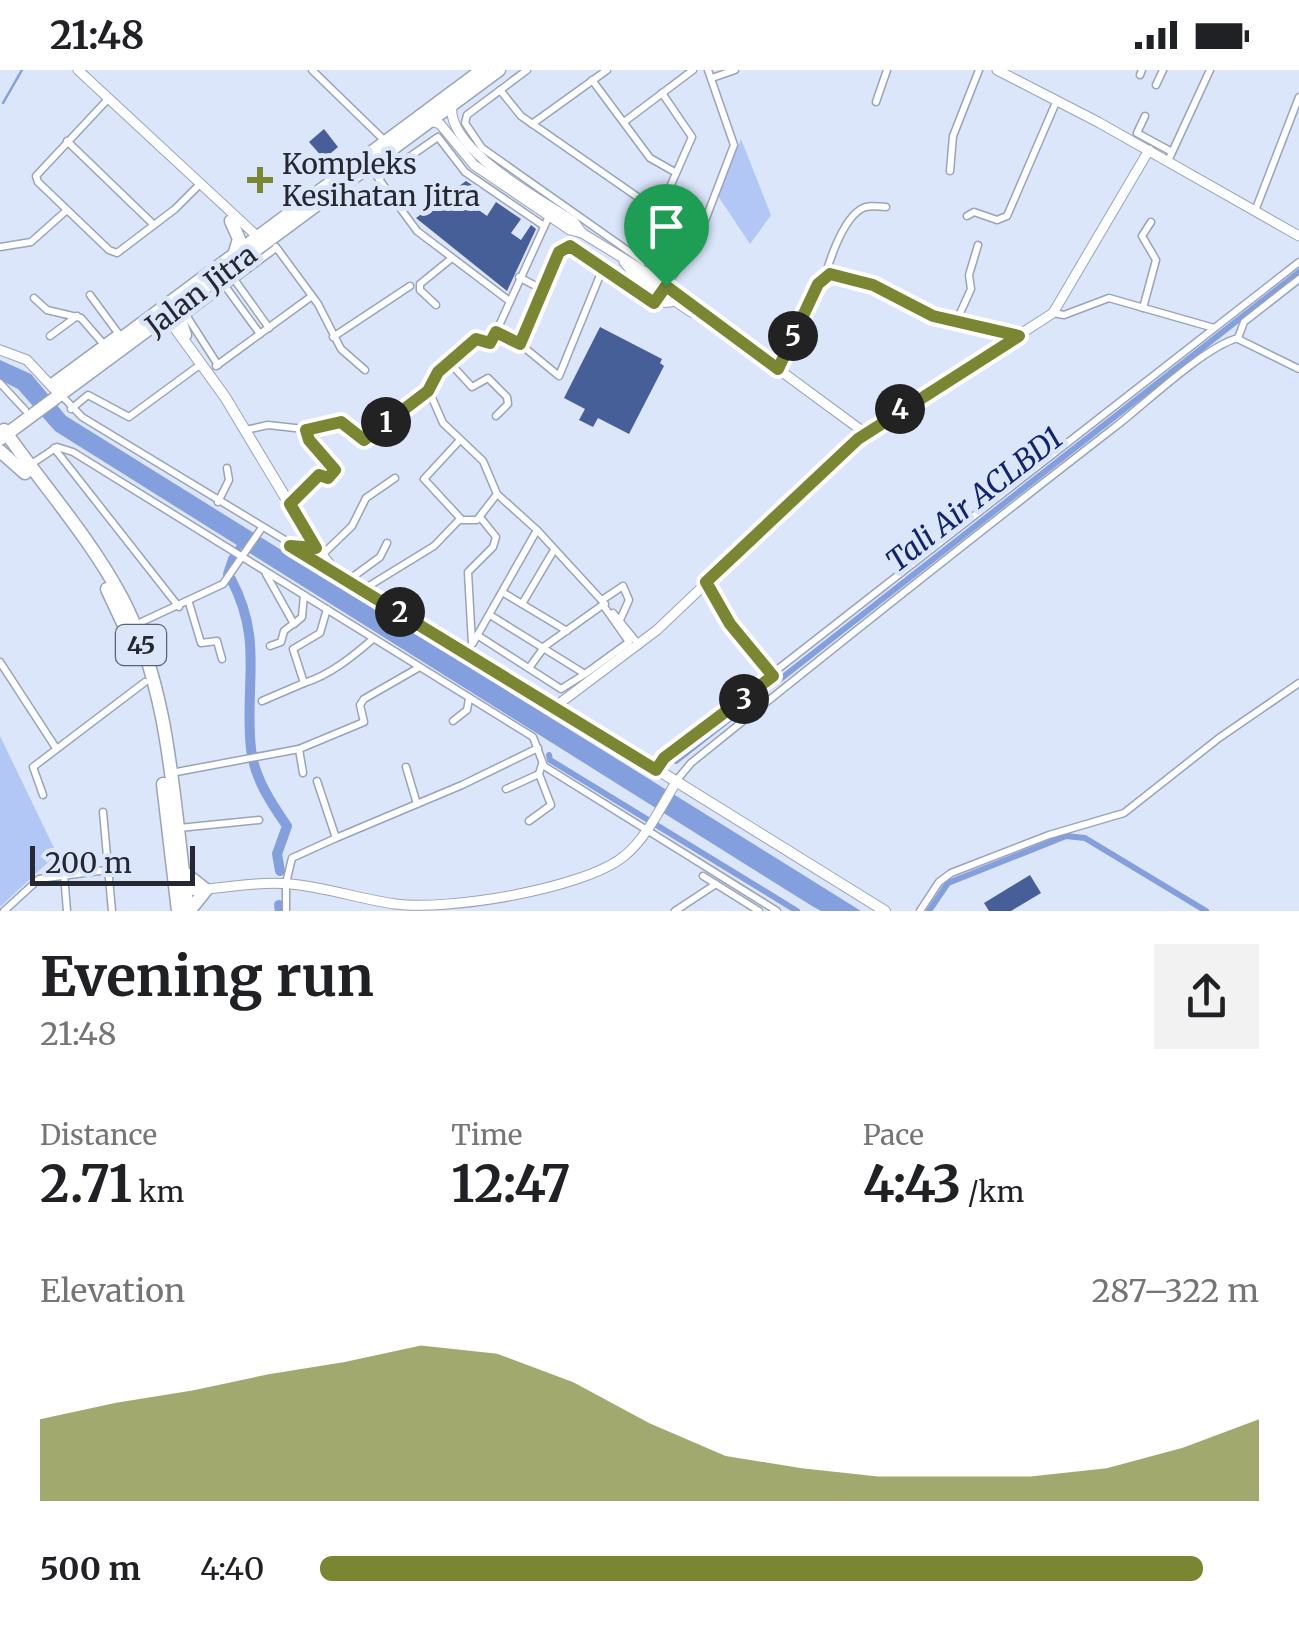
<!DOCTYPE html>
<html lang="en">
<head>
<meta charset="utf-8">
<style>
	:root { --surface:#fff; --page:#f2f2f2; --text:#202124; --muted:#757577; --accent:#7b8633 }
	body { margin:0; font-family:Merriweather,serif; background:var(--page); color:var(--text); height:100vh; display:flex; flex-direction:column; font-size:38px; white-space:nowrap }
	* { box-sizing:border-box; margin:0 }
	p { font-size:32px; color:var(--muted) }
	.icon { flex:none; width:55px; height:55px; fill:none; stroke:currentColor; stroke-width:2; stroke-linecap:round; stroke-linejoin:round }
	.map { position:relative; height:841px; overflow:hidden }
	.side { display:flex; flex-direction:column; background:var(--surface); flex:1 }
	.side>* { flex:none }
	.scale { position:absolute; left:30px; bottom:25px; width:165px; box-sizing:border-box; padding-left:10px; border:5px solid #252830; border-top:0; font-size:28px; line-height:35px; white-space:nowrap; color:#252830; -webkit-text-stroke:8px #dce6fb; paint-order:stroke }
	.pin { position:absolute; display:grid; place-items:center; width:85px; height:85px; color:#fff; margin:-102px -42px; border-radius:50% 50% 50% 0; rotate:-45deg; box-shadow:0 0 10px #0007 }
	.pin .icon { rotate:45deg }
	.km { position:absolute; width:50px; height:50px; margin:-25px; border-radius:50%; background:#222; color:#fff; font-size:28px; line-height:50px; text-align:center }
	.round { display:grid; place-items:center; flex:none; width:105px; height:105px; border-radius:0px; background:var(--page) }
	.head { display:flex; align-items:center; justify-content:space-between; height:170px; padding:0 40px }
	h1 { font-size:55px; font-weight:700; line-height:75px }
	.metrics { display:grid; grid-template-columns:repeat(3,1fr); gap:15px; height:170px; padding:10px 40px }
	.metrics div { display:grid; align-content:center }
	.metrics b { font-size:50px; font-weight:700 }
	.metrics small { font-size:28px; font-weight:400 }
	.metrics p { font-size:28px }
	.chart { height:280px; padding:20px 40px }
	.chart p { display:flex; justify-content:space-between }
	.chart svg { width:100%; height:180px; margin-top:10px; fill:var(--accent); opacity:.7 }
	ul { padding:0 40px; list-style:none; font-size:32px }
	li { display:grid; grid-template-columns:160px 120px 1fr; align-items:center; height:75px }
	li i { height:25px; border-radius:12px; background:var(--accent) }
	.status { display:flex; justify-content:space-between; align-items:center; height:70px; padding:0 50px; background:var(--surface); direction:ltr }
	.status svg { height:28px; fill:currentColor }
	.map>svg:first-child { display:block }
	.green { fill:#b2c7f5 }
	.water { fill:#849fdd }
	.lines { fill:none; stroke-linecap:round; stroke-linejoin:round }
	.stream { stroke:#849fdd; stroke-width:2.5 }
	.canal { stroke:#849fdd; stroke-width:6 }
	.river { stroke:#849fdd; stroke-width:10 }
	.building { fill:#475f98 }
	.street-casing { stroke:#9aa3b7; stroke-width:9 }
	.secondary-casing { stroke:#9aa3b7; stroke-width:11 }
	.primary-casing { stroke:#9aa3b7; stroke-width:12 }
	.highway-casing { stroke:#9aa3b7; stroke-width:15 }
	.street { stroke:#fff; stroke-width:6 }
	.secondary { stroke:#fff; stroke-width:9 }
	.primary { stroke:#fff; stroke-width:10 }
	.highway { stroke:#fff; stroke-width:12 }
	.route-casing { stroke:#fff; stroke-width:20 }
	.route { stroke:#7b8633; stroke-width:12 }
	.poi-dot { fill:#7b8633; stroke:#dce6fb; stroke-width:4 }
	.labels { text-anchor:middle; dominant-baseline:central; stroke-width:10; stroke-linejoin:round; paint-order:stroke }
	.shield { fill:#dce6fb; stroke:#5c616d; stroke-width:2.5 }
	.shield-label { font-size:25px; font-weight:bold; fill:#252830 }
	.poi-label { font-size:28px; fill:#252830; stroke:#dce6fb; text-anchor:start }
	.street-label { font-size:28px; fill:#252830; stroke:#dce6fb }
	.water-label { font-size:30px; font-style:italic; fill:#10256c; stroke:#dce6fb }
</style>
</head>
<body>
<div class="status"><b>21:48</b><svg viewBox="0 0 49 12"><path d="M0 12V9h3v3zM5 12V6h3v6zM10 12V3h3v9zM15 12V0h3v12zM26 1h20v11H26zM47 4h2v5h-2z"/></svg></div>
<div class="map">
<svg width="1299" height="841" viewBox="0 0 1299 841">
	<rect width="100%" height="100%" fill="#dce6fb"/>
	<g class="green">
		<polygon points="741,69 771,145 750,174 718,126"/>
		<polygon points="0,666 57,784 0,837"/>
	</g>
	<polygon class="water" points="0,290 31,304 66,346 861,841 821,841 812,836 55,361 18,319 0,310"/>
	<g class="lines">
		<polyline class="stream" points="3,33 22,0"/>
		<g class="canal">
			<polyline points="233,489 243,469"/>
			<polyline points="549,685 550,690 797,841"/>
			<polyline points="676,691 1299,202"/>
			<polyline points="929,841 948,813 1066,766 1085,768 1206,841"/>
		</g>
		<g class="river">
			<polyline points="228,504 233,489"/>
			<path d="M231 509C264 571 244 614 251 679 254 707 271 733 287 756L277 784 280 801"/>
			<polyline points="279,835 280,841"/>
		</g>
	</g>
	<g class="building">
		<polygon points="324,59 338,77 324,89 309,72"/>
		<polygon points="466,111 475,117 466,131 487,146 496,132 521,149 511,163 521,170 531,155 536,159 507,221 416,148"/>
		<polygon points="674,161 688,171 667,202 653,192"/>
		<polygon points="600,257 662,289 660,293 664,296 629,364 598,348 593,357 579,350 585,339 564,328"/>
		<polygon points="1030,805 1041,823 1011,841 989,841 984,833"/>
	</g>
	<g class="lines">
		<defs>
			<g id="street">
				<polyline points="312,0 385,71"/>
				<polyline points="527,0 467,45 465,53 482,78 644,192"/>
				<polyline points="1140,5 1142,0"/>
				<polyline points="712,8 735,0"/>
				<polyline points="592,10 650,88 673,101"/>
				<polyline points="1156,15 1163,0"/>
				<polyline points="500,20 521,46 698,169"/>
				<polyline points="109,28 36,106 38,112 109,180 117,183 175,139 199,115"/>
				<polyline points="876,32 887,0"/>
				<polyline points="1145,46 1137,63 1172,82"/>
				<polyline points="624,52 693,0"/>
				<polyline points="532,54 607,0"/>
				<polyline points="67,71 154,155"/>
				<polyline points="1168,91 1210,0"/>
				<polyline points="370,97 417,161 508,230"/>
				<polyline points="950,101 953,66 979,0"/>
				<polyline points="379,108 438,67 465,102 544,156"/>
				<polyline points="1255,141 1299,27"/>
				<polyline points="659,142 692,67 662,23"/>
				<polyline points="967,146 974,142 997,150 1007,146 1057,30"/>
				<polyline points="0,177 31,172 67,140"/>
				<polyline points="276,177 318,234 341,279 365,300"/>
				<path d="M825 206C831 186 843 150 861 139 869 134 878 137 886 137"/>
				<polyline points="519,207 543,220"/>
				<polyline points="234,209 269,258"/>
				<polyline points="225,216 260,264"/>
				<polyline points="90,225 118,263"/>
				<polyline points="34,228 47,240 81,248 107,278"/>
				<polyline points="436,235 420,220 420,214 452,188"/>
				<polyline points="1143,238 1156,190 1142,166 1151,152"/>
				<polyline points="1053,243 1064,245 1109,228 1214,258"/>
				<polyline points="957,250 971,219 969,205 978,175"/>
				<polyline points="495,263 520,274 559,182 567,176 654,233 698,169 734,75 708,0"/>
				<polyline points="50,266 77,246"/>
				<polyline points="333,267 410,216"/>
				<polyline points="1238,269 1299,299"/>
				<polyline points="520,274 559,306 603,198"/>
				<polyline points="449,292 472,317 488,308 507,327 508,334 496,346"/>
				<polyline points="218,295 186,245 276,178"/>
				<polyline points="216,296 312,226"/>
				<polyline points="778,299 818,214 830,204 873,215 933,246 1017,265"/>
				<polyline points="0,313 25,340"/>
				<polyline points="50,313 118,263"/>
				<polyline points="61,325 82,347 331,498"/>
				<polyline points="71,339 88,325 129,347 201,294"/>
				<polyline points="246,360 268,355 313,360 341,352 361,370 366,369 429,321 438,302 476,269 486,273 492,271 550,144"/>
				<polyline points="460,370 424,409 461,449"/>
				<polyline points="54,378 179,537"/>
				<polyline points="30,395 57,377 73,382 533,667 544,696 777,841"/>
				<polyline points="497,424 537,460 605,534"/>
				<polyline points="218,432 229,410 227,398"/>
				<polyline points="290,434 319,405 327,408 335,400 309,370 307,360"/>
				<polyline points="322,485 352,456 366,428 395,408"/>
				<polyline points="266,504 294,554 302,547 304,525"/>
				<polyline points="350,509 380,487 387,473"/>
				<polyline points="707,513 730,554 773,606"/>
				<polyline points="364,519 434,476 459,450 477,450 497,424 483,391 443,353 429,321"/>
				<polyline points="502,522 567,561"/>
				<polyline points="602,530 623,516 629,530 620,550"/>
				<polyline points="189,533 201,573 217,571 222,589"/>
				<polyline points="522,534 554,480"/>
				<polyline points="613,543 639,575"/>
				<polyline points="490,545 585,604 629,572 603,535"/>
				<polyline points="135,555 223,514 261,459"/>
				<polyline points="477,565 561,619 585,604"/>
				<polyline points="473,573 537,460"/>
				<polyline points="472,574 468,502 493,477 496,467 480,447"/>
				<polyline points="270,576 281,572 284,561 293,554"/>
				<polyline points="0,592 56,678"/>
				<polyline points="529,598 545,576 604,534"/>
				<path d="M304 613C330 605 352 587 373 569"/>
				<polyline points="262,631 304,613 293,579 320,563 327,539"/>
				<polyline points="453,651 467,640 469,629"/>
				<polyline points="406,697 417,734"/>
				<polyline points="657,698 664,688 1299,192"/>
				<polyline points="171,703 299,679"/>
				<polyline points="303,703 299,679 364,652 360,635 364,629 418,598"/>
				<polyline points="317,711 336,768 462,715 538,678"/>
				<path d="M676 711 691 693C831 580 973 467 1115 357 1145 334 1204 277 1238 268L1244 252 1299 209"/>
				<polyline points="506,719 539,704"/>
				<polyline points="43,725 33,697 145,612"/>
				<polyline points="103,742 112,841"/>
				<polyline points="529,751 551,735 539,704 542,694"/>
				<polyline points="179,758 259,750"/>
				<polyline points="64,804 67,841"/>
				<polyline points="703,806 759,841"/>
				<polyline points="4,841 39,809 107,800"/>
				<polyline points="286,841 286,813 292,788 336,768"/>
				<polyline points="675,841 716,814"/>
				<polyline points="920,841 939,812 951,803 1049,765 1124,743 1219,668 1299,613"/>
			</g>
			<g id="secondary">
				<polyline points="78,0 259,168"/>
				<polyline points="997,0 1098,52 1299,166"/>
				<path d="M452 35C445 79 542 130 574 152L582 163 649 204 865 363"/>
				<polyline points="431,51 440,54 474,95 570,160 582,163"/>
				<polyline points="624,192 632,202 691,242"/>
				<polyline points="646,212 654,233 671,232"/>
				<polyline points="0,280 27,290 54,319"/>
				<polyline points="556,636 657,560 858,369 1053,243 1149,80"/>
				<path d="M184 821C219 819 255 811 290 814 325 817 360 829 395 834 448 841 582 819 623 787 646 769 661 737 676 712"/>
			</g>
			<polyline id="primary" points="162,240 225,327 314,475 332,498 885,841"/>
			<g id="highway">
				<polyline points="231,151 239,169 235,182"/>
				<polyline points="183,235 179,247 185,265"/>
				<polyline points="59,315 482,0"/>
				<path d="M4 360C43 415 90 468 122 528 172 624 173 737 188 841"/>
				<polyline points="0,369 499,0"/>
				<polyline points="0,381 25,403"/>
				<polyline points="107,519 128,564"/>
				<polyline points="163,714 178,841"/>
				<polyline points="182,801 206,820 189,841"/>
			</g>
		</defs>
		<use href="#street" class="street-casing"/>
		<use href="#secondary" class="secondary-casing"/>
		<use href="#primary" class="primary-casing"/>
		<use href="#highway" class="highway-casing"/>
		<use href="#street" class="street"/>
		<use href="#secondary" class="secondary"/>
		<use href="#primary" class="primary"/>
		<use href="#highway" class="highway"/>
	</g>
	<g class="lines">
		<defs>
			<polygon id="route" points="570,176 654,233 666,216 778,299 818,214 830,204 873,215 933,246 1019,266 858,369 706,512 730,554 773,606 664,688 656,700 290,476 316,478 290,434 319,405 328,408 335,400 309,370 306,360 341,352 364,370 428,321 438,302 476,269 490,273 496,262 520,274 559,182"/>
		</defs>
		<use href="#route" class="route-casing"/>
		<use href="#route" class="route"/>
	</g>
	<path class="poi-dot" d="M255 95h10v10h10v10h-10v10h-10v-10h-10v-10h10z"/>
	<g class="labels">
		<rect class="shield" x="116" y="555" width="50" height="40" rx="8"/>
		<g class="shield-label">
			<text x="141" y="575">45</text>
		</g>
		<g class="poi-label">
			<text x="282" y="94">Kompleks<tspan x="282" dy="32">Kesihatan Jitra</tspan></text>
		</g>
		<g class="street-label">
			<text transform="translate(201 220) rotate(-37)">Jalan Jitra</text>
		</g>
		<g class="water-label">
			<text transform="translate(974 429) rotate(-38)">Tali Air ACLBD1</text>
		</g>
	</g>
</svg>
<div class="scale">200 m</div>
<div class="pin" style="left:666px;top:216px;background:#1e9e55"><svg class="icon" aria-label="arrive" viewBox="0 0 24 24"><path d="M6 21V4h12l-3 4 3 4H6"/></svg></div>
<b class="km" style="left:386px;top:352px">1</b>
<b class="km" style="left:400px;top:542px">2</b>
<b class="km" style="left:744px;top:629px">3</b>
<b class="km" style="left:900px;top:339px">4</b>
<b class="km" style="left:793px;top:266px">5</b>
</div>
<section class="side">
<div class="head"><div><h1>Evening run</h1><p>21:48</p></div><a class="round"><svg class="icon" aria-label="share" viewBox="0 0 24 24"><path d="M12 15V3M7 8l5-5 5 5M5 13v7h14v-7"/></svg></a></div>
<div class="metrics">
<div><p>Distance</p><b>2.71<small> km</small></b></div>
<div><p>Time</p><b>12:47</b></div>
<div><p>Pace</p><b>4:43<small> /km</small></b></div>
</div>
<div class="chart"><p><span>Elevation</span>287–322 m</p>
<svg viewBox="0 0 160 44" preserveAspectRatio="none"><path d="M0 44V24L10 20L20 17L30 13L40 10L50 6L60 8L70 15L80 25L90 33L100 36L110 38L120 38L130 38L140 36L150 31L160 24V44z"/></svg>
</div>
<ul>
<li><b>500 m</b>4:40<i style="width:94%"></i></li>
</ul>
</section>
</body>
</html>
